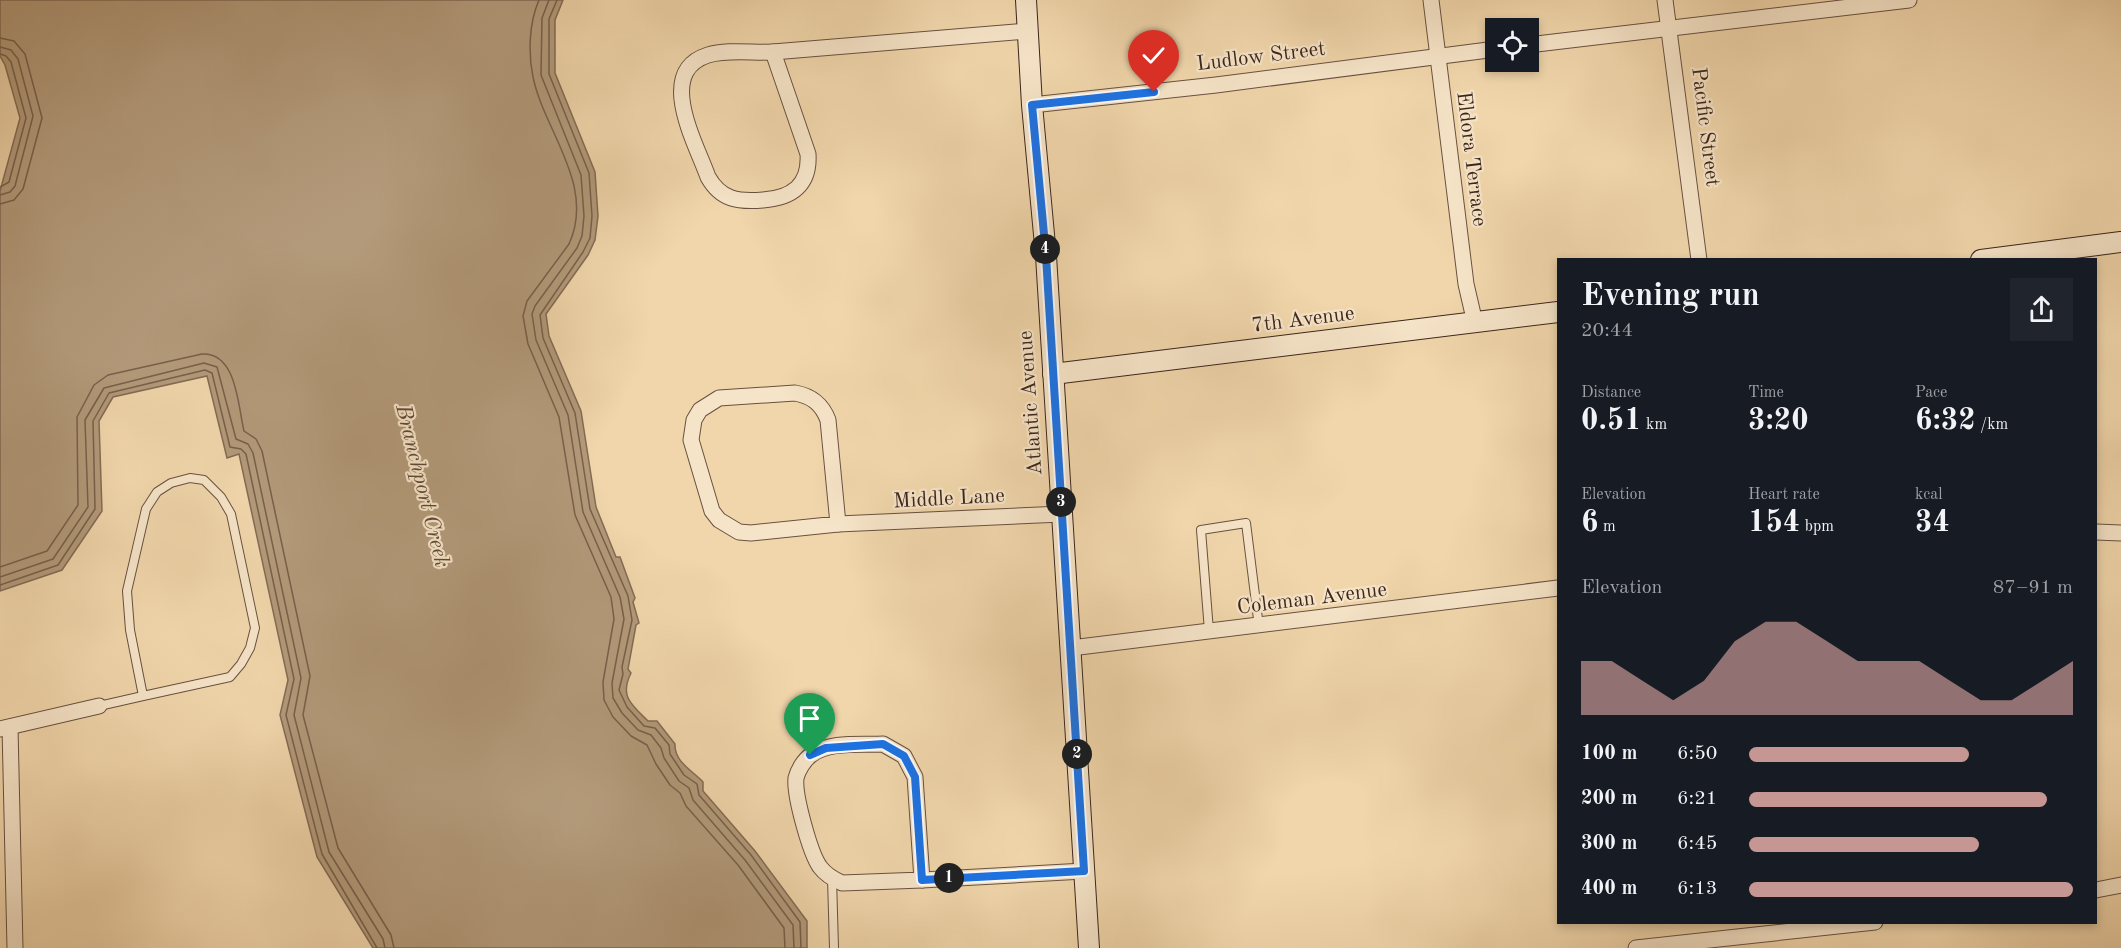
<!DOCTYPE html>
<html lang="en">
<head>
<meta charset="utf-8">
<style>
	:root { --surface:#171b24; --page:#20242c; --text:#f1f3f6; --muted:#9ea1a6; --accent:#c59692 }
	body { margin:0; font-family:"Old Standard TT",serif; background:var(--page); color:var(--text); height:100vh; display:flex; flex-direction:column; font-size:22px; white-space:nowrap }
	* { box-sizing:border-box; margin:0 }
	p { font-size:20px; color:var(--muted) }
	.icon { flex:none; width:33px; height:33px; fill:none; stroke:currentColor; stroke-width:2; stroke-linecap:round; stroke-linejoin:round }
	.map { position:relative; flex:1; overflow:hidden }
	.drawer { position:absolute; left:1557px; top:258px; width:540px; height:666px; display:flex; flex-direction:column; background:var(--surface); border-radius:0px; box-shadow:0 3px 9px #0003 }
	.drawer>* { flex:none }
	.buttons { position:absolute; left:1485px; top:18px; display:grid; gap:12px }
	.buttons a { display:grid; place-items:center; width:54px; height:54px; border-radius:0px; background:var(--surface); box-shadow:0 3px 9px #0003; font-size:30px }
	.pin { position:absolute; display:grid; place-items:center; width:51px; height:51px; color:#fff; margin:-62px -26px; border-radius:50% 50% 50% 0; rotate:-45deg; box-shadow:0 0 6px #0007 }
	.pin .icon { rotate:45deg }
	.km { position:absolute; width:30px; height:30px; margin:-15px; border-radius:50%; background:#222; color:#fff; font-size:16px; line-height:30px; text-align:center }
	.round { display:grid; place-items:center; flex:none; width:63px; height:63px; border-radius:0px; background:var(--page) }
	.overview { display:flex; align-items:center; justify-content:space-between; height:102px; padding:0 24px }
	h1 { font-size:33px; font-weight:600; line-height:45px }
	.metrics { display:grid; grid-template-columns:repeat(3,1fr); gap:9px; height:102px; padding:6px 24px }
	.metrics div { display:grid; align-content:center }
	.metrics b { font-size:30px; font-weight:600 }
	.metrics small { font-size:16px; font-weight:400 }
	.metrics p { font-size:16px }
	.chart { height:168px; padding:12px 24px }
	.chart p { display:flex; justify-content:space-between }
	.chart svg { width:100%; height:108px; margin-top:6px; fill:var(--accent); opacity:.7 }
	ul { padding:0 24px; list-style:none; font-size:20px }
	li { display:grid; grid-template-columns:96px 72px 1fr; align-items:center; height:45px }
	li i { height:15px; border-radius:8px; background:var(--accent) }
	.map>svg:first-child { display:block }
	.water { fill:#b39a7a; stroke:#836b54; stroke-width:1.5 }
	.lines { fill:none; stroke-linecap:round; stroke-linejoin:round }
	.shore { stroke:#77604b; stroke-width:1.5 }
	.lane-casing { stroke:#685140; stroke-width:10 }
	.street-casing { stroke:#685140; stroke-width:17 }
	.secondary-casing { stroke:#3b251c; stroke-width:22 }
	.lane { stroke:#f6e4c8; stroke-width:8 }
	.street { stroke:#f6e4c8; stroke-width:15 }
	.secondary { stroke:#f6e4c8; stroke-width:20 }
	.route-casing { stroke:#fff; stroke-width:12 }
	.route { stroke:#1a73e8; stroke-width:8 }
	.labels { text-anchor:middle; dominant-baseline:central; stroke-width:4.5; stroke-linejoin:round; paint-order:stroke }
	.street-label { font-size:21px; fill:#3b251c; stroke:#f6e4c8 }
	.water-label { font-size:22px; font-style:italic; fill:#5f4838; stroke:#f6e4c8 }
</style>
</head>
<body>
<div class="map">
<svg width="2121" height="948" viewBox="0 0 2121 948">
	<rect width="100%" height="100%" fill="#f1d6ab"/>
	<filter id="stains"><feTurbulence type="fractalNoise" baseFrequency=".00333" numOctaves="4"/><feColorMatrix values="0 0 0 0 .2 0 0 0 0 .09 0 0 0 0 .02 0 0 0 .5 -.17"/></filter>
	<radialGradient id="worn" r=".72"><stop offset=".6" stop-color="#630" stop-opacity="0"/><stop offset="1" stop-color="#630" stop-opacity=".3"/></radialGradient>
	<path class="water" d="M0 0H563L555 20V73L595 172 598 216 595 240 588 255 546 314 549 336 581 411 596 507 616 557H620L635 598 633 602 639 623 636 625 628 669 631 673C619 697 632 705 648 721H657L675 744C674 762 693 771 703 782V791L755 851 807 921V948H373L317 857 280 715 288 680 239 454 227 458 207 376 113 397 99 421 102 511 62 570 0 591V191L20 118 5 65 0 56Z"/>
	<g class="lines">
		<g class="shore">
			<path d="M539 0C529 23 528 53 533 77 544 131 596 185 569 244L527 301 523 316 528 344 559 417 575 515 611 597 614 619 603 682 604 700 613 717 631 736 647 745 656 764 670 785 680 793 686 806 738 865 784 928 785 948"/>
			<polyline points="549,0 542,18 541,75 581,175 584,216 582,236 577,248 535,306 532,314 536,340 568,415 583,512 620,597 624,619 612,683 613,698 622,713 638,730 651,735 661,748 664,758 679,781 689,788 693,800 745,860 793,925 794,948"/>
			<polyline points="557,0 549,19 549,74 589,173 592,216 590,238 583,252 540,315 543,338 575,413 590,509 628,596 632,620 622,667 623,674 619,690 627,707 644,726 655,728 669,745 670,754 684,775 697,784 699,795 751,855 800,922 801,948"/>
			<polyline points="0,38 14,41 25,54 42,118 23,189 14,200 0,204"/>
			<polyline points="0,47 11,50 18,59 33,116 15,186 10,192 0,195"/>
			<polyline points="0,54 6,56 11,62 26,118 9,182 0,187"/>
			<path d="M0 567 47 551 78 505 77 417 94 385 108 375 202 354C237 352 238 407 244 431L256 439 262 451 310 676 303 715 338 848 391 935 394 948"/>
			<polyline points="0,577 53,559 88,507 85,420 104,388 204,363 217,367 236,439 248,444 253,453 301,678 294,715 329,852 383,939 385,948"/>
			<polyline points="0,585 58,565 95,509 93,421 109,393 205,370 212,373 230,447 241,449 246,454 294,679 286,715 322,854 377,948"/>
		</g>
		<defs>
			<g id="lane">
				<polyline points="1209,631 1201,530 1246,523 1259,627"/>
				<polyline points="99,706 143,696 230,677 241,664 250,648 255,628 231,514 221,497 204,480 190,478 171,483 157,492 146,509 127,591 130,630 143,696"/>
				<polyline points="832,878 834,948"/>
			</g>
			<g id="street">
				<polyline points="1431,0 1466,284 1475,323"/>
				<polyline points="1665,0 1699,260"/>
				<polyline points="1528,45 1909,0"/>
				<path d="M773 52 808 154C810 185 792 198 763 200 738 202 721 200 708 177 696 143 655 72 708 55 727 49 753 53 773 52Z"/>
				<polyline points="773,52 1028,31"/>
				<polyline points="1032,105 1216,85 1496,49"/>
				<path d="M795 393C812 396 822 404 828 420L838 524 751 533 739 532 719 520 712 511 691 440 694 420 700 410 719 398Z"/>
				<polyline points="838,524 1062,514"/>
				<polyline points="2096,532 2121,533"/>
				<polyline points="1071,648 1558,588"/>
				<polyline points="10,727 15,948"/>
				<polyline points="0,729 99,706"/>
				<path d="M883 744 904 756 915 777 922 880 842 883C833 879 826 875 820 867 810 853 794 795 796 778 798 770 804 760 811 755 829 741 861 745 883 744Z"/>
				<polyline points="922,880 1084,871"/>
				<polyline points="2096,890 2121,885"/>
				<polyline points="1636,948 1875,922"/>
			</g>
			<g id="secondary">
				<polyline points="1026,0 1032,105 1046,256 1089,948"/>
				<polyline points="1981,260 2121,242"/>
				<polyline points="1053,374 1558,312"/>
			</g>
		</defs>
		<use href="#lane" class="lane-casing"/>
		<use href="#street" class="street-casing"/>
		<use href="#secondary" class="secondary-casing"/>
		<use href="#lane" class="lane"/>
		<use href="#street" class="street"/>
		<use href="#secondary" class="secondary"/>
	</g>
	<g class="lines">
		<defs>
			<polyline id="route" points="810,755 826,748 883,744 904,756 915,777 922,880 1084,871 1046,256 1032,105 1154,92"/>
		</defs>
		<use href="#route" class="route-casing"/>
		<use href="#route" class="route"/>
	</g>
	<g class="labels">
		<g class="street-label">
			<text transform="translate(1261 57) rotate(-7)">Ludlow Street</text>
			<text transform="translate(1705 127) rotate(83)">Pacific Street</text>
			<text transform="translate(1471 159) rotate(83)">Eldora Terrace</text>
			<text transform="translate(1303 320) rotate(-7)">7th Avenue</text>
			<text transform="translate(1031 403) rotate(-94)">Atlantic Avenue</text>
			<text transform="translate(949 499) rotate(-3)">Middle Lane</text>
			<text transform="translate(1312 599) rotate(-7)">Coleman Avenue</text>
		</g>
		<g class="water-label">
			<text transform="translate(422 486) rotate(76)">Branchport Creek</text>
		</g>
	</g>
	<rect width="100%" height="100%" filter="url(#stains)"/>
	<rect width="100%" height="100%" fill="url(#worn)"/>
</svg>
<div class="buttons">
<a><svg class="icon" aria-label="locate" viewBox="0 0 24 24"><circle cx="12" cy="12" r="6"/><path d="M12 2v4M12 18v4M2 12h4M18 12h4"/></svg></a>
</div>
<div class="pin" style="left:810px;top:755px;background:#1e9e55"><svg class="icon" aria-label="arrive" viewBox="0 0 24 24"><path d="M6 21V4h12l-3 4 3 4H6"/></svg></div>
<div class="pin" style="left:1154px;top:92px;background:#d93025"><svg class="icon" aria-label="check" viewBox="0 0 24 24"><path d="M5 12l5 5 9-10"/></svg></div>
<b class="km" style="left:949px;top:878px">1</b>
<b class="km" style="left:1077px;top:754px">2</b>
<b class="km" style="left:1061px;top:502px">3</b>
<b class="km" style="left:1045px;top:249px">4</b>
<section class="drawer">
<div class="overview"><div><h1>Evening run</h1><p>20:44</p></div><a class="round"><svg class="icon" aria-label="share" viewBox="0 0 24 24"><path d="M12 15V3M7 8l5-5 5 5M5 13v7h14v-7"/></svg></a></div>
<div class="metrics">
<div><p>Distance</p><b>0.51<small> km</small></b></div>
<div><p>Time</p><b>3:20</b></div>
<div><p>Pace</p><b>6:32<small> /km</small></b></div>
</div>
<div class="metrics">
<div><p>Elevation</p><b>6<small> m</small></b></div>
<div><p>Heart rate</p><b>154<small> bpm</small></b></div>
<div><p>kcal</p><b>34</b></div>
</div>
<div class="chart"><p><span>Elevation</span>87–91 m</p>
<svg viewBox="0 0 160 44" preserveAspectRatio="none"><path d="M0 44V22L10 22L20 30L30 38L40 30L50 14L60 6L70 6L80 14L90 22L100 22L110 22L120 30L130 38L140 38L150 30L160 22V44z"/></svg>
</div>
<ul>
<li><b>100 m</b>6:50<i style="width:68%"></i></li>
<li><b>200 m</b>6:21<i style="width:92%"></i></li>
<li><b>300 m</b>6:45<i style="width:71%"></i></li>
<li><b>400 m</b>6:13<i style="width:100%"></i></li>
</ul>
</section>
</div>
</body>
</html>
